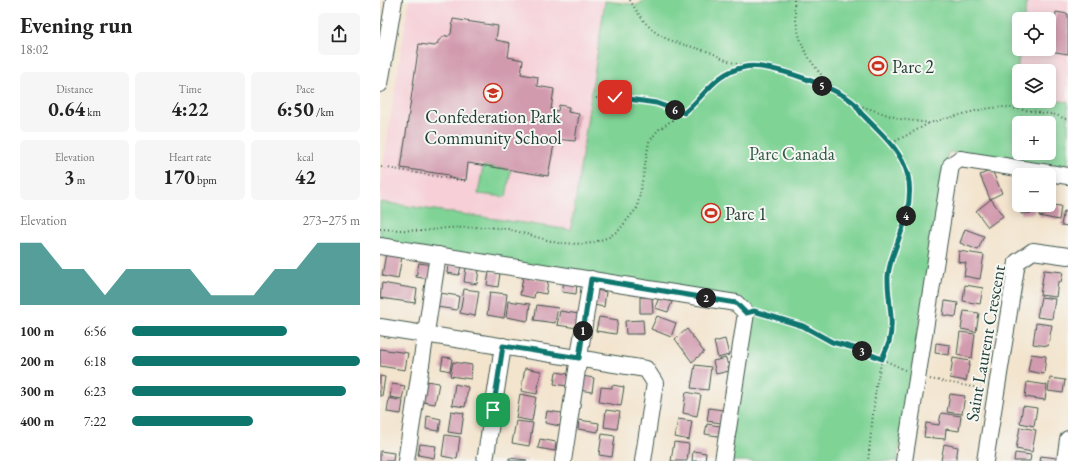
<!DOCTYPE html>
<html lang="en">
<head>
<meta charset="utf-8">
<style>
	:root { --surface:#fff; --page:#f6f6f6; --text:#222; --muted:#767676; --accent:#0f766e }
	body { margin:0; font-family:"EB Garamond",serif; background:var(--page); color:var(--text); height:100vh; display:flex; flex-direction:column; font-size:15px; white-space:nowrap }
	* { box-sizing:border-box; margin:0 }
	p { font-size:13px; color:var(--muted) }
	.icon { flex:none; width:22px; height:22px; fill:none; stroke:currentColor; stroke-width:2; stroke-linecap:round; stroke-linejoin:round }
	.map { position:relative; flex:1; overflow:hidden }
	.panel { display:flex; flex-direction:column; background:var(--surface); width:380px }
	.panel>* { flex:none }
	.tools { position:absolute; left:632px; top:12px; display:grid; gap:8px }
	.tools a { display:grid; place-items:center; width:44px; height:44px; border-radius:6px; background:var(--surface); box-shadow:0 2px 10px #0003; font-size:20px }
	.pin { position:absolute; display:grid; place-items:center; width:34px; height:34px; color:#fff; margin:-17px; border-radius:8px; box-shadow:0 2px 6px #0006 }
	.km { position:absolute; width:20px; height:20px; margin:-10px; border-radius:50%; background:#222; color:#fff; font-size:11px; line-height:20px; text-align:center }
	.round { display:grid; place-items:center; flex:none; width:42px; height:42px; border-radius:6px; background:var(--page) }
	.overview { display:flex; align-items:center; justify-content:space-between; height:68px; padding:0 20px }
	h1 { font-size:22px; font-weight:700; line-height:30px }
	.stats { display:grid; grid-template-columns:repeat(3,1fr); gap:6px; height:68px; padding:4px 20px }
	.stats div { display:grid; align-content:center; border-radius:6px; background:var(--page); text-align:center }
	.stats b { font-size:20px; font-weight:700 }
	.stats small { font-size:11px; font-weight:400 }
	.stats p { font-size:11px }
	.chart { height:112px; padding:8px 20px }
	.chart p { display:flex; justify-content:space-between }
	.chart svg { width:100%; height:72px; margin-top:4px; fill:var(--accent); opacity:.7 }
	ul { padding:0 20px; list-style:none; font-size:13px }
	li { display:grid; grid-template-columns:64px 48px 1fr; align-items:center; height:30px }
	li i { height:10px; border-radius:5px; background:var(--accent) }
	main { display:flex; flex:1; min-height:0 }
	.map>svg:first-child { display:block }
	.built { fill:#f6cfd7 }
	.green { fill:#7fd395; stroke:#4f8864; fill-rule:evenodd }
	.building { fill:#d19aad }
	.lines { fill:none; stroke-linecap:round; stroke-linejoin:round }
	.minor-casing { stroke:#3f564b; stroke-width:18 }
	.path { stroke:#3f564b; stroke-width:2; stroke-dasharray:1 3; stroke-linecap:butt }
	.minor { stroke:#fff; stroke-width:16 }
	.route-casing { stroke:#fff; stroke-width:8 }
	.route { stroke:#0f766e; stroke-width:5 }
	.labels { text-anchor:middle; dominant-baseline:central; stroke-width:4; stroke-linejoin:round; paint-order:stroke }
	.poi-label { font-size:18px; fill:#1f3d34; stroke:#f6f6f2; text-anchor:start }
	.park-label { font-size:18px; fill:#325b47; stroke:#f6f6f2 }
	.street-label { font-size:18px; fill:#1f3d34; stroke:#f6f6f2 }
</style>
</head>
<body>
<main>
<section class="panel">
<div class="overview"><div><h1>Evening run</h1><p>18:02</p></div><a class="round"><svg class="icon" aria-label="share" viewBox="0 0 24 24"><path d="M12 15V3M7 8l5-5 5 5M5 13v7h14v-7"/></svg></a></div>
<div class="stats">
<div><p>Distance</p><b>0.64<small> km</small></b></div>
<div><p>Time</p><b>4:22</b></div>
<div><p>Pace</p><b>6:50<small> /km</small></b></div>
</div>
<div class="stats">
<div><p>Elevation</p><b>3<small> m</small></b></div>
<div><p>Heart rate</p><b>170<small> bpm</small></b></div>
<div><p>kcal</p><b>42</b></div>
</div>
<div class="chart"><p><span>Elevation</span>273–275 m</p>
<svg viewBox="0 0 160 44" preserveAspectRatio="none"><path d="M0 44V6L10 6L20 22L30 22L40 38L50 22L60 22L70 22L80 22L90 38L100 38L110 38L120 22L130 22L140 6L150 6L160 6V44z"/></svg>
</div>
<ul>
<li><b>100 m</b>6:56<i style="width:68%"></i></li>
<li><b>200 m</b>6:18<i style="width:100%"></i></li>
<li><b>300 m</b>6:23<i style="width:94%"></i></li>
<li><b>400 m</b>7:22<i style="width:53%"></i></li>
</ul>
</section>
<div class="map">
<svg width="688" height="461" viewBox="0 0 688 461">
	<rect width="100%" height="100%" fill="#f6f6f2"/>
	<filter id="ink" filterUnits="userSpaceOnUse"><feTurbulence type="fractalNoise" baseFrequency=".025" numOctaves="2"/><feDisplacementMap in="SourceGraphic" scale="8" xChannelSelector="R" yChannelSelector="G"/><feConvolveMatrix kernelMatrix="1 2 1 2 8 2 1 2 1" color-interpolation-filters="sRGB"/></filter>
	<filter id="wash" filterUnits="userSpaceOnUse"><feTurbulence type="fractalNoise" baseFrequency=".012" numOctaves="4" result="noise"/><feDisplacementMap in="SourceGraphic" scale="16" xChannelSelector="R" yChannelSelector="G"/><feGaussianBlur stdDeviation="0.9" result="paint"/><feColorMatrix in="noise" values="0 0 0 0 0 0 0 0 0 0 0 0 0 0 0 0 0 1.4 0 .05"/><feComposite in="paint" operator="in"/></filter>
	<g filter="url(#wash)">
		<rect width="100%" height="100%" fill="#f3e4cd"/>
		<g class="built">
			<polygon points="29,0 217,0 225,1 191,231 0,202 0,185"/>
			<polygon points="647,0 688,0 688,102 669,99 669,71 639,71 639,94 634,93 640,49 669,49 669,19 644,19"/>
		</g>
		<g class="green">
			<path d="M264 0H647L644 19H639V49H640L634 93 639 94V101H669V99L688 102V171L568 152 517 461H346L368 313 0 240V202L191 230 225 1 258 5ZM639 123H669V153H639Z"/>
			<polygon points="103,166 131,170 126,197 98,194"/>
		</g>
		<g id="blocks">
			<g class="building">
				<polygon points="676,12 688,14 688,54 670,51"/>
				<polygon points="73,19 118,26 116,40 130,43 128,57 143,60 141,74 158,77 157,86 174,89 171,110 178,111 179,105 189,107 188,112 199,114 195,141 175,139 168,176 88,163 86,180 69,178 69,175 21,168 39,44 55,46 58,43 58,41 66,35 67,37 71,34"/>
				<polygon points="612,170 622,193 610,199 600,175"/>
				<polygon points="611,199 623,216 608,227 596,211"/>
				<polygon points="641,205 654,205 655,213 641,214"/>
				<polygon points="660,205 669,205 681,206 679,220 659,216"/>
				<polygon points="684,211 688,212 688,226 681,225"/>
				<polygon points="585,229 604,236 598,250 580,243"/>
				<polygon points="579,251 604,255 600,279 584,276 586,263 578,262"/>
				<polygon points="6,253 22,256 18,279 2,276"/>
				<polygon points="39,263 52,265 49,279 36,277"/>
				<polygon points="68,264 81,266 79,275 67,273"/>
				<polygon points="86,268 99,270 97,284 84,282"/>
				<polygon points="664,270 683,272 681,282 678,282 676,297 660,295"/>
				<polygon points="109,272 120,273 118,287 107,285"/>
				<polygon points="143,277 168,281 166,294 155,292 154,298 140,295"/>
				<polygon points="184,282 197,284 196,294 182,292"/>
				<polygon points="2,283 37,289 35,303 0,298"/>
				<polygon points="585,285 603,288 600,304 583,301"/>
				<polygon points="84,289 99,291 95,316 80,313"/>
				<polygon points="216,290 226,292 224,307 214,305"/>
				<polygon points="110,292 127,294 124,318 107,315"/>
				<polygon points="60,293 79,296 77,310 57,307"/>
				<polygon points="260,297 272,297 273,313 260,313"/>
				<polygon points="279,297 292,302 288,312 275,308"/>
				<polygon points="661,297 675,299 672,319 657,317"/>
				<polygon points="128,301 150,304 148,321 126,317"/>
				<polygon points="565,301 578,303 576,317 563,315"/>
				<polygon points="157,305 178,308 175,323 154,320"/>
				<polygon points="180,311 199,314 197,328 177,325"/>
				<polygon points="584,311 599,313 596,332 581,329"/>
				<polygon points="277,316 296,323 291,337 271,329"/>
				<polygon points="219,317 238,320 236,334 216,331"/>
				<polygon points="263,320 264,334 246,334 245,321"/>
				<polygon points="656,323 672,325 668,346 653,344"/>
				<polygon points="307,329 324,352 312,362 295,339"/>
				<polygon points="580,332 595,334 592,358 577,355"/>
				<polygon points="345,339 349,355 338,358 334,342"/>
				<polygon points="556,343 570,345 569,355 555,353"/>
				<polygon points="0,349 28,353 25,370 0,366"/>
				<polygon points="651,354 666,356 664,374 648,371"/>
				<polygon points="63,357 72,358 70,371 61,369"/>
				<polygon points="346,358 349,371 336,374 333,361"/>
				<polygon points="573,358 590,361 586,381 570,378"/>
				<polygon points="73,362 92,365 91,379 70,376"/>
				<polygon points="315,365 331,367 328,390 311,388"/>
				<polygon points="145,368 161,371 157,394 141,391"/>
				<polygon points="176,372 189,374 187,386 174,384"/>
				<polygon points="0,376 5,377 2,396 0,396"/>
				<polygon points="202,376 214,378 212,392 199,390"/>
				<polygon points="670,378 685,380 683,393 668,391"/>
				<polygon points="46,381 59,383 55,404 43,402"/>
				<polygon points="647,382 667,385 665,400 645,397"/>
				<polygon points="12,384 25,386 22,399 10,397"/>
				<polygon points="75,384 88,387 85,407 72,405"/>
				<polygon points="232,385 244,387 241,406 219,402 221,387 232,388"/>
				<polygon points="306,392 321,395 317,416 303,413"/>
				<polygon points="140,394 156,397 152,421 136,418"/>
				<polygon points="570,394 585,396 582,414 567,412"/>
				<polygon points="9,398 23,401 21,414 7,412"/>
				<polygon points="643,406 657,408 654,426 640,423"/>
				<polygon points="329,408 343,410 341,423 327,421"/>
				<polygon points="226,410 240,412 237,429 224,427"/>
				<polygon points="71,411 84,413 81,434 68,432"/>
				<polygon points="167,411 182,413 180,426 165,423"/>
				<polygon points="561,413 581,416 579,431 566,429 565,439 544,437 546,423 559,425"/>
				<polygon points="47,416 61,419 59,431 46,429"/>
				<polygon points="298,419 312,421 309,440 295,437"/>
				<polygon points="199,420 219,423 218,432 198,429"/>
				<polygon points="136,421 153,423 149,446 132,443"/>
				<polygon points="327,424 340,426 338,436 325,434"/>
				<polygon points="640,427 656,430 652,452 636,449"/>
				<polygon points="222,434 235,436 232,457 219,455"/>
				<polygon points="65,435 80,437 77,459 62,456"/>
				<polygon points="160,439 176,442 175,451 158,448"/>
				<polygon points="294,442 309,444 307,461 291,461"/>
				<polygon points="40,444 56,446 54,458 38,455"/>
				<polygon points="564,444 578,447 576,461 561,461"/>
				<polygon points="0,451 14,453 13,461 0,461"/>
				<polygon points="313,451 326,453 325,461 312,461"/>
				<polygon points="635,453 651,455 650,461 634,461"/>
				<polygon points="661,456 676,458 676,461 660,461"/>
				<polygon points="129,458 147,460 147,461 129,461"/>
			</g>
		</g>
	</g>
	<g filter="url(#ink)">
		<use href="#blocks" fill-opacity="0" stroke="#3f564b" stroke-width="1"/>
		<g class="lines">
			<defs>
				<g id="minor">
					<polyline points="0,84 14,0"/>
					<polyline points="0,246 356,303 366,313 343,461"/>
					<polyline points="0,327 266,369 275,383 263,461"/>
					<polyline points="26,461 58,255"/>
					<polyline points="105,461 123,346"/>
					<polyline points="183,461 211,279"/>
					<polyline points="524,461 571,165 580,159 688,176"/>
					<polyline points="605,461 637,262 653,251 688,256"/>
					<polyline points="685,461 688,439"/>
				</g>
			</defs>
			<use href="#minor" class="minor-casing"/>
			<g class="path">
				<path d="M250 0C274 42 287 39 330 52 335 54 339 57 344 59 350 62 357 64 364 66"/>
				<path d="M414 0C415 13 416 25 420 38 424 55 444 81 458 91"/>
				<polyline points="465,97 475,104 482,115 512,143 523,161 528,177 530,198 527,212 519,241 510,261 508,276 511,328 509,343 502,359 525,370"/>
				<polyline points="216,98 228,99 235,97 276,103 304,113"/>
				<polyline points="475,104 520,119 549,123 595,111 610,108 625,107 676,115 688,120"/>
				<polyline points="512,143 548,124"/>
				<polyline points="1,167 85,181"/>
				<polyline points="0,229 42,231 66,228 108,227 128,229 178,243 202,244 212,243 229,237 239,230 257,208 260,194 269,142 278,130 311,107 341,75 366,66 390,68 449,88 465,97"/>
				<polyline points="379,312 423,326 452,342 474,348 502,359 496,386 488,461"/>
				<polyline points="550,379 604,389"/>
			</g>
			<use href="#minor" class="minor"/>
		</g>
	</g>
	<g class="lines" filter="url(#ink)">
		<defs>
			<path id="route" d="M113 410 123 346 199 358 211 279 356 303 366 313 374 311 423 326 452 342 474 348 502 359C504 354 507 348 509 342 515 320 507 298 508 276 509 263 514 253 518 241 526 221 533 198 528 176 521 149 502 135 484 116 480 113 478 108 475 104 459 88 387 62 365 67 334 73 326 95 304 113L276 103 235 97"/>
		</defs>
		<use href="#route" class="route-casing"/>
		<use href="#route" class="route"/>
	</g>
	<defs>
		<symbol id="stadium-ring" viewBox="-11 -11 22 22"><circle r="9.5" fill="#f6f6f2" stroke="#c8321e" stroke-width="1.5"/><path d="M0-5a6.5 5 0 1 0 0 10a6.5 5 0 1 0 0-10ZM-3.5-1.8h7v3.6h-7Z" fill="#c8321e"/></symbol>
		<symbol id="school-ring" viewBox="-11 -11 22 22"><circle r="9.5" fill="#f6f6f2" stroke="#c8321e" stroke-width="1.5"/><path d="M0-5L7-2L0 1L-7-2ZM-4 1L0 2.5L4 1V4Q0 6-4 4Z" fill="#c8321e"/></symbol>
	</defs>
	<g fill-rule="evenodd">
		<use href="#stadium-ring" x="487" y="55" width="22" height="22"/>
		<use href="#school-ring" x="102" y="82" width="22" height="22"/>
		<use href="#stadium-ring" x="320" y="202" width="22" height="22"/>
	</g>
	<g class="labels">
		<g class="poi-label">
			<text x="512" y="66">Parc 2</text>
			<text x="113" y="116" text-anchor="middle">Confederation Park<tspan x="113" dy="21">Community School</tspan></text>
			<text x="345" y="213">Parc 1</text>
		</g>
		<g class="park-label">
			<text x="412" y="153">Parc Canada</text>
		</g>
		<g class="street-label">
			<text transform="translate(605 343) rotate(-80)">Saint Laurent Crescent</text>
		</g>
	</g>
</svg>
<div class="tools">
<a><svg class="icon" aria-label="locate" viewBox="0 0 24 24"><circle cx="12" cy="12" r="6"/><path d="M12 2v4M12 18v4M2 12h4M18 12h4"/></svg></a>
<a><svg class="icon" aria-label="layers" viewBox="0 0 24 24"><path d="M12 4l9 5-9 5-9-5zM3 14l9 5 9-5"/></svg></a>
<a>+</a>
<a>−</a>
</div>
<div class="pin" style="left:113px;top:410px;background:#1e9e55"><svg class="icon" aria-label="arrive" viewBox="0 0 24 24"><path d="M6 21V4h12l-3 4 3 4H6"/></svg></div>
<div class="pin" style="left:235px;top:97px;background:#d93025"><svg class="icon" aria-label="check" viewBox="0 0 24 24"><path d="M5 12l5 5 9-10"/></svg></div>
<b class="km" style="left:203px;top:331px">1</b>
<b class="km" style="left:326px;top:298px">2</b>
<b class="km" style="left:482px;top:351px">3</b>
<b class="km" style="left:526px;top:216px">4</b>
<b class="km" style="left:442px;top:86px">5</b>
<b class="km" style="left:295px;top:110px">6</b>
</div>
</main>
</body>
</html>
